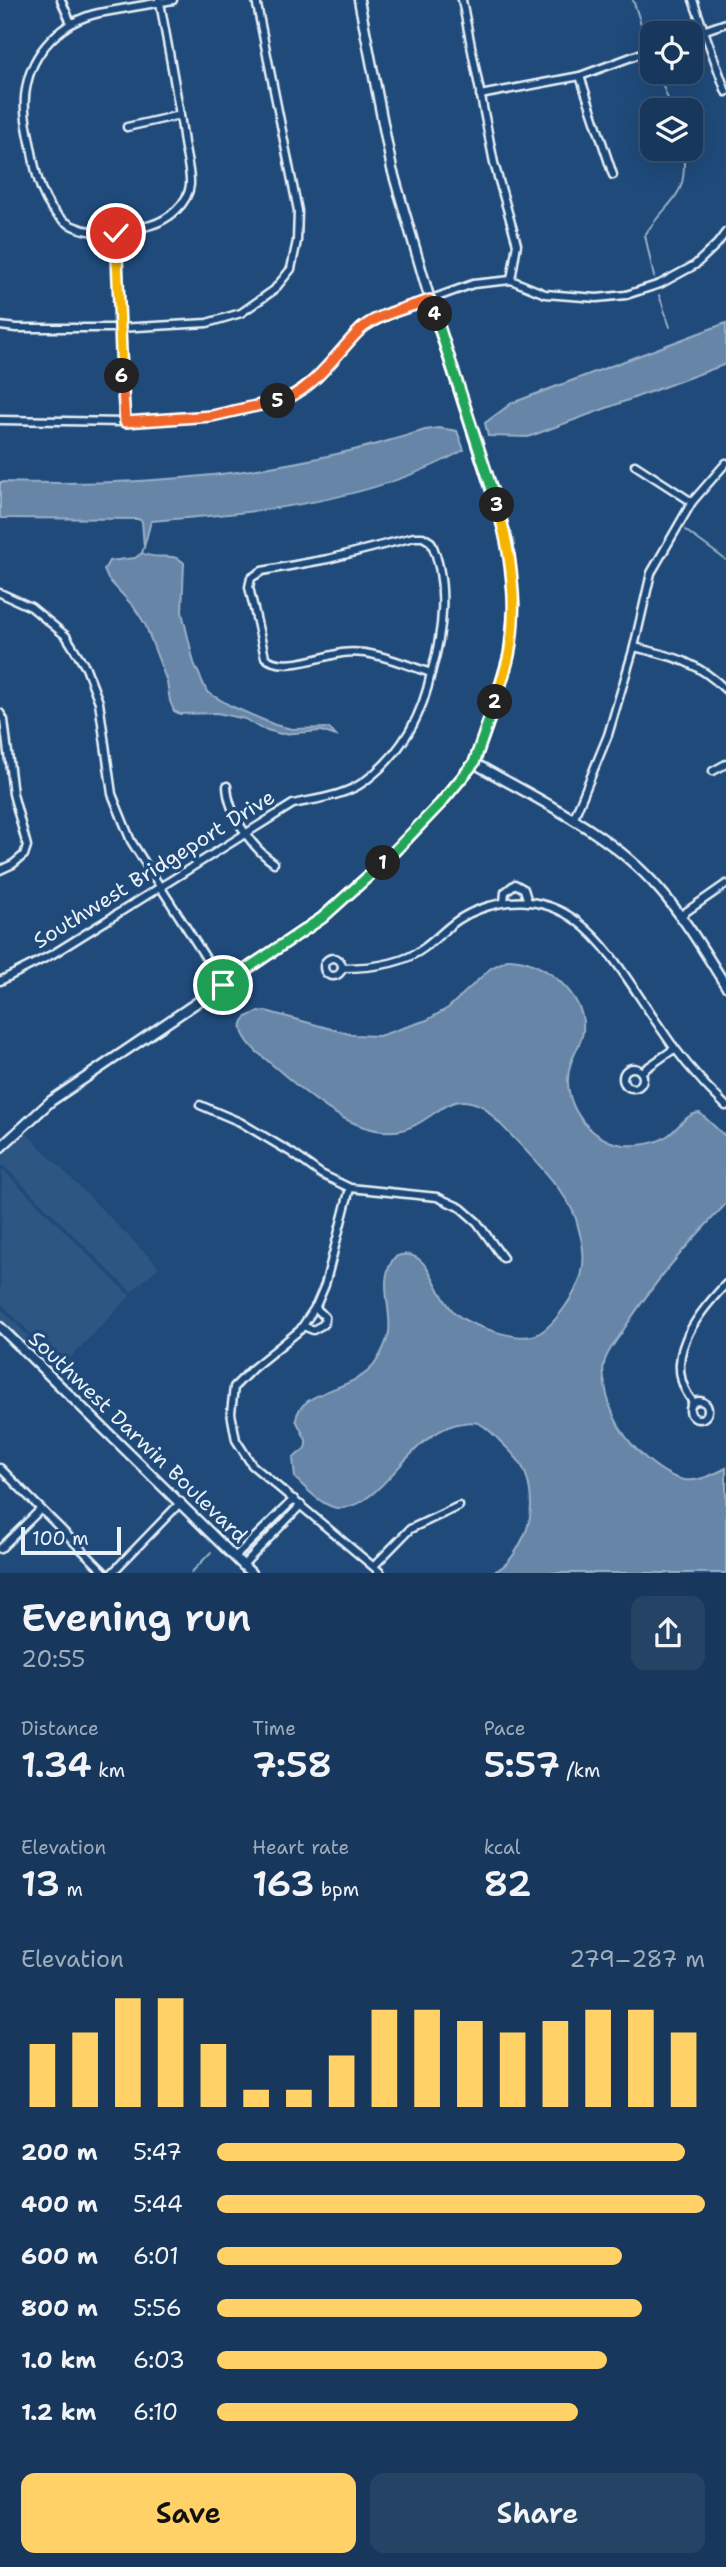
<!DOCTYPE html>
<html lang="en">
<head>
<meta charset="utf-8">
<style>
	:root { --surface:#17385c; --page:#244365; --text:#f1f3f6; --muted:#9eacbb; --line:#365272; --accent:#ffd166 }
	body { margin:0; font-family:"Shantell Sans",sans-serif; background:var(--page); color:var(--text); height:100vh; display:flex; flex-direction:column; font-size:26px; white-space:nowrap }
	* { box-sizing:border-box; margin:0 }
	p { font-size:23px; color:var(--muted) }
	.icon { flex:none; width:38px; height:38px; fill:none; stroke:currentColor; stroke-width:2; stroke-linecap:round; stroke-linejoin:round }
	.map { position:relative; height:1573px; overflow:hidden }
	.panel { display:flex; flex-direction:column; background:var(--surface); flex:1 }
	.panel>* { flex:none }
	.fabs { position:absolute; left:640px; top:21px; display:grid; gap:14px }
	.fabs a { display:grid; place-items:center; width:63px; height:63px; border-radius:14px; background:var(--surface); box-shadow:0 7px 28px #0002,0 0 0 2px var(--line); font-size:35px }
	.scale { position:absolute; left:21px; bottom:18px; width:100px; box-sizing:border-box; padding-left:7px; border:4px solid #e8f1f8; border-top:0; font-size:19px; line-height:24px; white-space:nowrap; color:#e8f1f8; -webkit-text-stroke:5px #1f4a7a; paint-order:stroke }
	.pin { position:absolute; display:grid; place-items:center; width:60px; height:60px; color:#fff; margin:-30px; border:4px solid #fff; border-radius:50%; box-shadow:0 2px 7px #0007 }
	.km { position:absolute; width:35px; height:35px; margin:-18px; border-radius:50%; background:#222; color:#fff; font-size:19px; line-height:35px; text-align:center }
	.round { display:grid; place-items:center; flex:none; width:74px; height:74px; border-radius:14px; background:var(--page) }
	.headline { display:flex; align-items:center; justify-content:space-between; height:119px; padding:0 21px }
	h1 { font-size:38px; font-weight:600; line-height:52px }
	.metrics { display:grid; grid-template-columns:repeat(3,1fr); gap:10px; height:119px; padding:7px 21px }
	.metrics div { display:grid; align-content:center }
	.metrics b { font-size:35px; font-weight:600 }
	.metrics small { font-size:19px; font-weight:400 }
	.metrics p { font-size:19px }
	.chart { height:196px; padding:14px 21px }
	.chart p { display:flex; justify-content:space-between }
	.chart svg { width:100%; height:126px; margin-top:7px; stroke:var(--accent); stroke-width:6 }
	.primary-button { display:flex; gap:14px; margin-top:auto; padding:14px 21px }
	.primary-button a { flex:1; height:80px; border-radius:14px; background:var(--accent); color:#111; font-size:28px; font-weight:600; line-height:80px; text-align:center }
	.primary-button a+a { background:var(--page); color:var(--text) }
	ul { padding:0 21px; list-style:none; font-size:23px }
	li { display:grid; grid-template-columns:112px 84px 1fr; align-items:center; height:52px }
	li i { height:18px; border-radius:9px; background:var(--accent) }
	.map>svg:first-child { display:block }
	.built { fill:#2e5683 }
	.water { fill:#6685a7; stroke:#9ab0c7; stroke-width:2 }
	.lines { fill:none; stroke-linecap:round; stroke-linejoin:round }
	.stream { stroke:#9ab0c7; stroke-width:2 }
	.minor-casing { stroke:#e8f1f8; stroke-width:11 }
	.tertiary-casing { stroke:#e8f1f8; stroke-width:13 }
	.minor { stroke:#1f4a7a; stroke-width:6 }
	.tertiary { stroke:#1f4a7a; stroke-width:8 }
	.split-1-casing { stroke:#fff; stroke-width:14 }
	.split-2-casing { stroke:#fff; stroke-width:14 }
	.split-3-casing { stroke:#fff; stroke-width:14 }
	.split-4-casing { stroke:#fff; stroke-width:14 }
	.split-5-casing { stroke:#fff; stroke-width:14 }
	.split-6-casing { stroke:#fff; stroke-width:14 }
	.split-7-casing { stroke:#fff; stroke-width:14 }
	.split-1 { stroke:#22a559; stroke-width:9 }
	.split-2 { stroke:#22a559; stroke-width:9 }
	.split-3 { stroke:#f5b400; stroke-width:9 }
	.split-4 { stroke:#22a559; stroke-width:9 }
	.split-5 { stroke:#f0652b; stroke-width:9 }
	.split-6 { stroke:#f0652b; stroke-width:9 }
	.split-7 { stroke:#f5b400; stroke-width:9 }
	.labels { text-anchor:middle; dominant-baseline:central; stroke-width:7; stroke-linejoin:round; paint-order:stroke }
	.street-label { font-size:21px; fill:#e8f1f8; stroke:#1f4a7a }
</style>
</head>
<body>
<div class="map">
<svg width="726" height="1573" viewBox="0 0 726 1573">
	<rect width="100%" height="100%" fill="#1f4a7a"/>
	<filter id="ink" filterUnits="userSpaceOnUse"><feTurbulence type="fractalNoise" baseFrequency=".0143" numOctaves="2"/><feDisplacementMap in="SourceGraphic" scale="14" xChannelSelector="R" yChannelSelector="G"/><feConvolveMatrix kernelMatrix="1 2 1 2 8 2 1 2 1" color-interpolation-filters="sRGB"/></filter>
	<g filter="url(#ink)">
		<g class="built">
			<polygon points="24,1131 159,1267 131,1292 4,1166 0,1166 0,1153"/>
			<polygon points="2,1169 130,1296 62,1366 0,1302"/>
			<polygon points="0,1307 60,1369 55,1375 0,1322"/>
		</g>
		<g class="water">
			<polygon points="726,323 726,364 528,437 488,436 485,423 512,403"/>
			<path d="M439 428 457 431 464 450C369 503 259 512 151 521L144 547 142 521 138 519 0 518V482C148 487 283 475 425 430Z"/>
			<path d="M142 553C156 561 173 551 184 563L182 612 194 663 207 692 231 706 275 725 292 729 329 728 336 736 321 731 281 734 260 728 245 719 217 713 180 714 174 711 170 701 167 682 145 624 134 607 108 579 104 570 109 561 135 558Z"/>
			<path d="M509 959C542 959 587 995 583 1031 582 1043 573 1054 570 1066 560 1101 588 1141 624 1145 640 1146 657 1144 670 1134 680 1126 687 1113 700 1113L726 1137V1204C686 1245 653 1283 622 1332 616 1342 606 1352 604 1364 602 1371 604 1378 605 1385 610 1417 624 1441 649 1461 679 1485 693 1486 726 1468V1573H490C506 1569 516 1553 522 1540 533 1520 533 1499 527 1478 522 1461 511 1452 499 1440 493 1434 486 1426 478 1423 472 1421 464 1423 457 1424 407 1437 386 1502 343 1508 327 1511 306 1489 295 1478L293 1458 306 1448V1440L296 1420C299 1388 357 1392 376 1362 381 1354 387 1341 389 1332 392 1307 377 1279 395 1257 405 1253 412 1254 420 1260 433 1270 439 1298 455 1313 468 1325 518 1342 536 1335 554 1327 579 1290 582 1272 586 1253 581 1237 576 1219 566 1187 509 1134 485 1108 442 1082 432 1136 383 1131 337 1127 292 1080 257 1052 238 1033 232 1015 266 1011L353 1035 379 1036 427 1020 448 1008 491 968Z"/>
		</g>
		<g class="lines">
			<g class="stream">
				<polyline points="633,0 646,39"/>
				<polyline points="658,72 672,110"/>
				<path d="M654 277 645 235C668 198 689 201 683 149"/>
				<polyline points="659,295 670,327"/>
				<polyline points="685,530 726,560"/>
				<polyline points="142,553 144,547"/>
				<polyline points="191,1573 211,1552"/>
			</g>
			<defs>
				<g id="minor">
					<polyline points="61,0 71,23"/>
					<path d="M159 0 160 2C168 49 178 96 184 143 186 156 191 173 190 185 188 204 168 220 151 225 125 233 88 238 64 221 43 206 36 176 32 152 28 131 22 109 26 89 32 51 62 21 99 13L173 0"/>
					<polyline points="462,0 494,163 517,244 511,280"/>
					<polyline points="693,0 726,92"/>
					<polyline points="691,35 726,23"/>
					<polyline points="580,76 613,175"/>
					<polyline points="480,95 580,76 653,49"/>
					<polyline points="127,127 180,115"/>
					<polyline points="116,232 125,422"/>
					<polyline points="0,326 16,328 119,328 207,323 241,313 274,290 291,269 297,241 298,211 256,0"/>
					<polyline points="0,420 125,422 212,416 285,400 318,377 361,328 390,314 473,284 511,280 545,294 597,298 626,295 660,284 695,265 717,244 726,232"/>
					<polyline points="635,465 692,502"/>
					<path d="M414 537H423L431 542C449 582 443 633 431 673 403 664 372 649 342 653 322 656 281 673 265 657L249 587 251 578 262 571 328 559Z"/>
					<polyline points="0,593 31,607 66,636 86,668 99,702 112,794 131,841 223,985"/>
					<path d="M634 647C672 656 697 661 726 690"/>
					<polyline points="0,713 4,720 13,794 27,846 24,855 13,864 0,870"/>
					<polyline points="713,771 726,764"/>
					<path d="M227 786C228 813 252 848 274 863"/>
					<polyline points="573,820 608,735 634,647 651,573 692,502 726,463"/>
					<polyline points="504,902 505,892 515,884 524,889 528,902"/>
					<polyline points="680,916 726,884"/>
					<circle cx="333" cy="967" r="9"/>
					<path d="M342 968C369 968 403 964 424 948 445 932 454 918 480 909 572 876 612 957 655 1020 675 1051 699 1080 726 1106"/>
					<path d="M0 981 53 954 293 804C316 799 345 796 365 781 401 754 422 717 431 673"/>
					<circle cx="633" cy="1078" r="10"/>
					<polyline points="641,1072 674,1049"/>
					<polyline points="200,1105 240,1122 292,1153 321,1174 350,1188 437,1197 461,1208 477,1222 503,1258"/>
					<polyline points="350,1188 325,1285 316,1306 300,1330 253,1368 234,1387 231,1413 236,1440 252,1465 381,1573"/>
					<polyline points="303,1326 313,1330 324,1324 325,1317 315,1307"/>
					<circle cx="699" cy="1410" r="9"/>
					<path d="M693 1402C660 1361 696 1315 726 1284"/>
					<polyline points="0,1468 105,1573"/>
					<polyline points="0,1549 41,1509"/>
					<polyline points="235,1557 294,1499"/>
					<polyline points="243,1565 301,1505"/>
					<polyline points="374,1566 410,1529 459,1506"/>
					<polyline points="112,1573 181,1502"/>
				</g>
				<g id="tertiary">
					<path d="M474 763C538 800 610 832 659 889 685 918 705 953 726 986"/>
					<polyline points="0,1148 51,1101 322,918 400,847 440,804 474,763 492,713 509,654 514,604 508,543 430,300 392,169 359,0"/>
					<polyline points="0,1327 251,1573"/>
				</g>
			</defs>
			<use href="#minor" class="minor-casing"/>
			<use href="#tertiary" class="tertiary-casing"/>
			<use href="#minor" class="minor"/>
			<use href="#tertiary" class="tertiary"/>
		</g>
	</g>
	<g class="lines" filter="url(#ink)">
		<defs>
			<polyline id="split-1" points="223,985 322,918 383,863"/>
			<polyline id="split-2" points="383,863 440,804 474,763 495,702"/>
			<path id="split-3" d="M495 702C500 686 506 670 509 655 519 604 511 553 497 505"/>
			<polyline id="split-4" points="435,314 497,505"/>
			<path id="split-5" d="M278 401C311 394 337 352 360 330 375 315 410 307 430 300L435 314"/>
			<polyline id="split-6" points="122,376 125,422 212,416 278,401"/>
			<polyline id="split-7" points="116,233 122,376"/>
		</defs>
		<use href="#split-1" class="split-1-casing"/>
		<use href="#split-2" class="split-2-casing"/>
		<use href="#split-3" class="split-3-casing"/>
		<use href="#split-4" class="split-4-casing"/>
		<use href="#split-5" class="split-5-casing"/>
		<use href="#split-6" class="split-6-casing"/>
		<use href="#split-7" class="split-7-casing"/>
		<use href="#split-1" class="split-1"/>
		<use href="#split-2" class="split-2"/>
		<use href="#split-3" class="split-3"/>
		<use href="#split-4" class="split-4"/>
		<use href="#split-5" class="split-5"/>
		<use href="#split-6" class="split-6"/>
		<use href="#split-7" class="split-7"/>
	</g>
	<g class="labels">
		<g class="street-label">
			<text transform="translate(154 869) rotate(-32)">Southwest Bridgeport Drive</text>
			<text transform="translate(138 1437) rotate(44)">Southwest Darwin Boulevard</text>
		</g>
	</g>
</svg>
<div class="fabs">
<a><svg class="icon" aria-label="locate" viewBox="0 0 24 24"><circle cx="12" cy="12" r="6"/><path d="M12 2v4M12 18v4M2 12h4M18 12h4"/></svg></a>
<a><svg class="icon" aria-label="layers" viewBox="0 0 24 24"><path d="M12 4l9 5-9 5-9-5zM3 14l9 5 9-5"/></svg></a>
</div>
<div class="scale">100 m</div>
<div class="pin" style="left:223px;top:985px;background:#1e9e55"><svg class="icon" aria-label="arrive" viewBox="0 0 24 24"><path d="M6 21V4h12l-3 4 3 4H6"/></svg></div>
<div class="pin" style="left:116px;top:233px;background:#d93025"><svg class="icon" aria-label="check" viewBox="0 0 24 24"><path d="M5 12l5 5 9-10"/></svg></div>
<b class="km" style="left:383px;top:863px">1</b>
<b class="km" style="left:495px;top:702px">2</b>
<b class="km" style="left:497px;top:505px">3</b>
<b class="km" style="left:435px;top:314px">4</b>
<b class="km" style="left:278px;top:401px">5</b>
<b class="km" style="left:122px;top:376px">6</b>
</div>
<section class="panel">
<div class="headline"><div><h1>Evening run</h1><p>20:55</p></div><a class="round"><svg class="icon" aria-label="share" viewBox="0 0 24 24"><path d="M12 15V3M7 8l5-5 5 5M5 13v7h14v-7"/></svg></a></div>
<div class="metrics">
<div><p>Distance</p><b>1.34<small> km</small></b></div>
<div><p>Time</p><b>7:58</b></div>
<div><p>Pace</p><b>5:57<small> /km</small></b></div>
</div>
<div class="metrics">
<div><p>Elevation</p><b>13<small> m</small></b></div>
<div><p>Heart rate</p><b>163<small> bpm</small></b></div>
<div><p>kcal</p><b>82</b></div>
</div>
<div class="chart"><p><span>Elevation</span>279–287 m</p>
<svg viewBox="0 0 160 44" preserveAspectRatio="none"><path d="M5 44V22M15 44V18M25 44V6M35 44V6M45 44V22M55 44V38M65 44V38M75 44V26M85 44V10M95 44V10M105 44V14M115 44V18M125 44V14M135 44V10M145 44V10M155 44V18"/></svg>
</div>
<ul>
<li><b>200 m</b>5:47<i style="width:96%"></i></li>
<li><b>400 m</b>5:44<i style="width:100%"></i></li>
<li><b>600 m</b>6:01<i style="width:83%"></i></li>
<li><b>800 m</b>5:56<i style="width:87%"></i></li>
<li><b>1.0 km</b>6:03<i style="width:80%"></i></li>
<li><b>1.2 km</b>6:10<i style="width:74%"></i></li>
</ul>
<div class="primary-button"><a>Save</a><a>Share</a></div>
</section>
</body>
</html>
